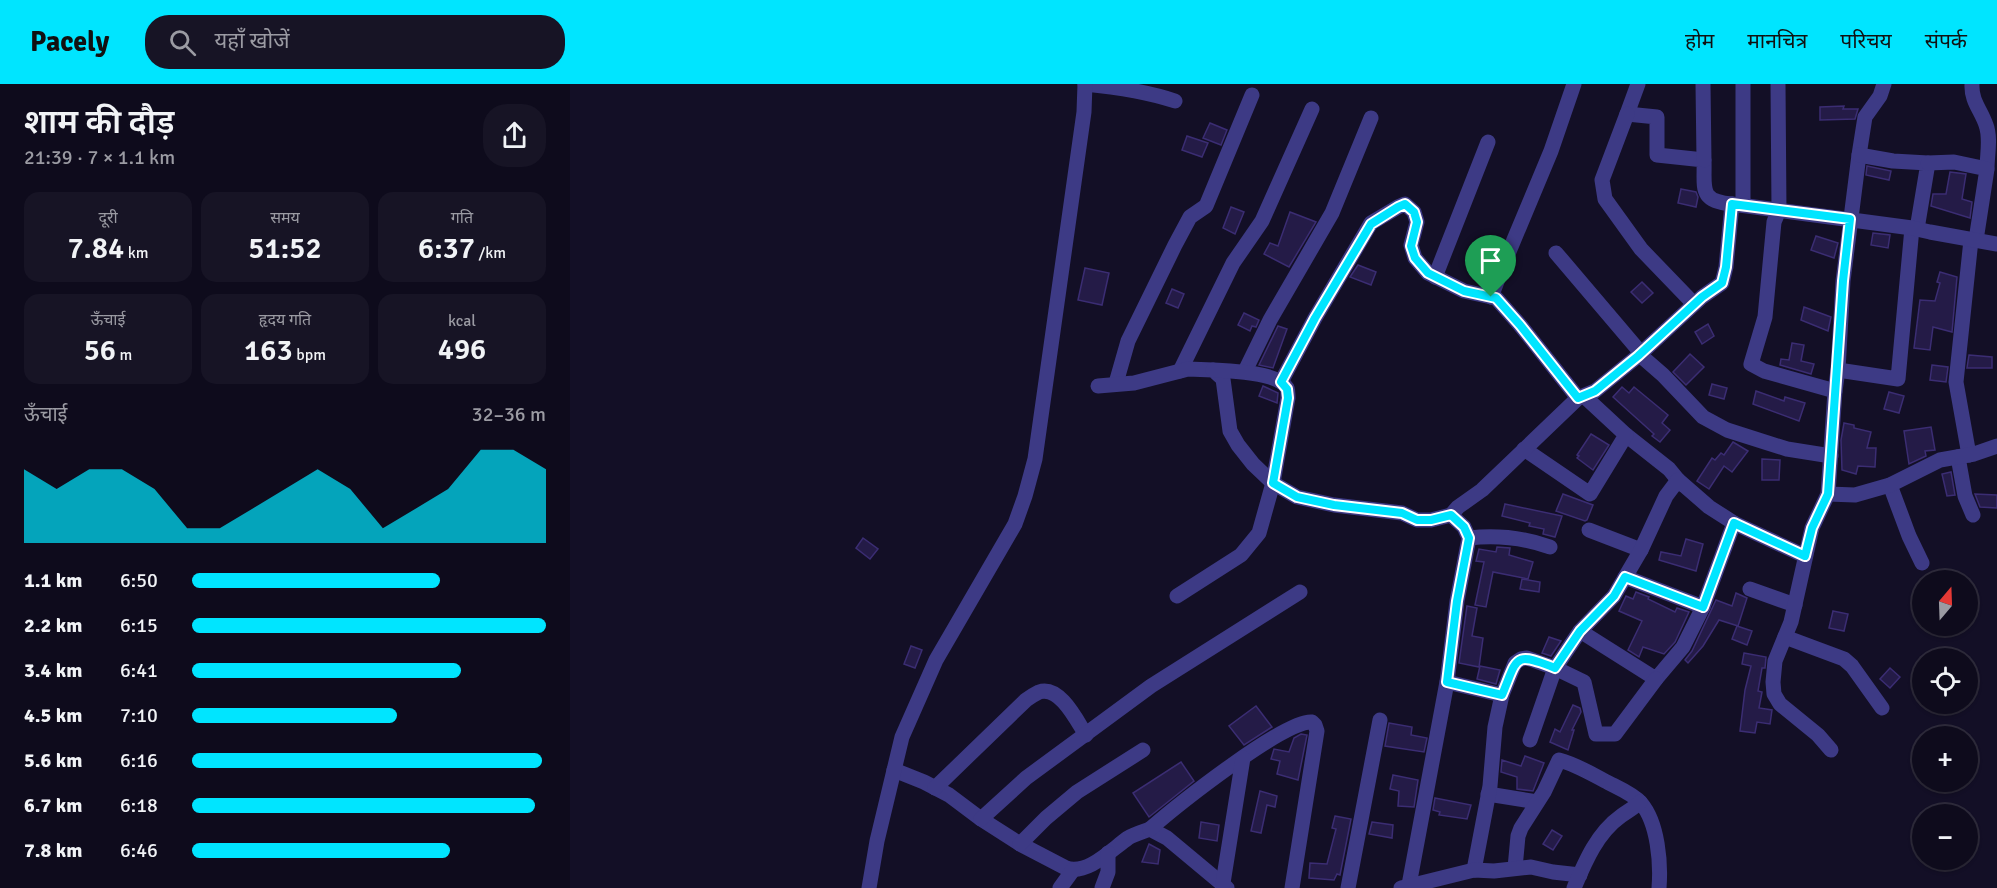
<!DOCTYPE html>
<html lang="hi">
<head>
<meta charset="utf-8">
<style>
	:root { --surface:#0e0b1c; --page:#171425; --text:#f1f3f6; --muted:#9b9ba3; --line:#2e2b3b; --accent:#00e5ff }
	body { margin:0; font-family:Signika,"Noto Sans Devanagari",sans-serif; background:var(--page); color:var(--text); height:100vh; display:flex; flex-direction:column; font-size:22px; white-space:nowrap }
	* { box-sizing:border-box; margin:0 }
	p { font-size:20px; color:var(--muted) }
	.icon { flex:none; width:33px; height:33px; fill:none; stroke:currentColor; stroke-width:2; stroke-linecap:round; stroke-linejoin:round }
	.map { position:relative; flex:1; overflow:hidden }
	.sheet { display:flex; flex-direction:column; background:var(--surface); width:570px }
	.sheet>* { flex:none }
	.needle { width:39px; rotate:19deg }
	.tools { position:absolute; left:1342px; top:486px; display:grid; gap:12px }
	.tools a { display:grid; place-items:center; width:66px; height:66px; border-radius:50%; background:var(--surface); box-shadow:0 2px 4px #0004,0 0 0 2px var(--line); font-size:30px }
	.pin { position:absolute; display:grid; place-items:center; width:51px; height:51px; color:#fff; margin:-62px -26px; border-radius:50% 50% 50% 0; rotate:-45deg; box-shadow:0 0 6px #0007 }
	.pin .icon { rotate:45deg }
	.round { display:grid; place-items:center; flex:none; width:63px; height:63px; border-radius:24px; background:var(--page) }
	.head { display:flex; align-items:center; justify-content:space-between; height:102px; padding:0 24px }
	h1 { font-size:33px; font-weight:600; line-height:45px }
	.stats { display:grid; grid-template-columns:repeat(3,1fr); gap:9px; height:102px; padding:6px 24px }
	.stats div { display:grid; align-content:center; border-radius:15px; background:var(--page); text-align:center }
	.stats b { font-size:30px; font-weight:600 }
	.stats small { font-size:16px; font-weight:400 }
	.stats p { font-size:16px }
	.chart { height:168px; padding:12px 24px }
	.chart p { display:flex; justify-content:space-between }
	.chart svg { width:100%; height:108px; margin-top:6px; fill:var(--accent); opacity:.7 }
	ul { padding:0 24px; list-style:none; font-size:20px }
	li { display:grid; grid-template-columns:96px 72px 1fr; align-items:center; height:45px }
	li i { height:15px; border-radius:8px; background:var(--accent) }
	header { display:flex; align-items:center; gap:36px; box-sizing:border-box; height:84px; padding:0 30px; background:var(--accent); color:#111 }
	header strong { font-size:28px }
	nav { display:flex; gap:33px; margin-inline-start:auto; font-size:21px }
	.search { width:420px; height:54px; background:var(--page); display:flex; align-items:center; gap:15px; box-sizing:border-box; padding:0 21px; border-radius:24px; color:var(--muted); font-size:22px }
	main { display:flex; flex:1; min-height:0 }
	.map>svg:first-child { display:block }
	.building { fill:#241b47; stroke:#3b2d73; stroke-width:1.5 }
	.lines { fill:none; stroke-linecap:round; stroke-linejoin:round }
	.minor { stroke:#3d3a85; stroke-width:15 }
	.route-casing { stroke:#fff; stroke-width:12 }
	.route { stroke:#00e5ff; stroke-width:8 }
</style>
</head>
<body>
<header>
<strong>Pacely</strong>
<div class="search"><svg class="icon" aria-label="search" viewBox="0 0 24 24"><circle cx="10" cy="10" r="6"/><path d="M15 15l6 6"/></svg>यहाँ खोजें</div>
<nav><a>होम</a><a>मानचित्र</a><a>परिचय</a><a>संपर्क</a></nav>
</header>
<main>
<section class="sheet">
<div class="head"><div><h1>शाम की दौड़</h1><p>21:39 · 7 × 1.1 km</p></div><a class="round"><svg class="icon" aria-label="share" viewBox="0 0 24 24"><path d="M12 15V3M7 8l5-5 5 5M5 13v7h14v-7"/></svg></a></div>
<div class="stats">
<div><p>दूरी</p><b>7.84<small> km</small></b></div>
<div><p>समय</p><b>51:52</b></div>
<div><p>गति</p><b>6:37<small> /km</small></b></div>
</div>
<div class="stats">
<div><p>ऊँचाई</p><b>56<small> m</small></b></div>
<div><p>हृदय गति</p><b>163<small> bpm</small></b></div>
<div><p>kcal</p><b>496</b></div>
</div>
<div class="chart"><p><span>ऊँचाई</span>32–36 m</p>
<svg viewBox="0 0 160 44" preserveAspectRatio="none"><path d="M0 44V14L10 22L20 14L30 14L40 22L50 38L60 38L70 30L80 22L90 14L100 22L110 38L120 30L130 22L140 6L150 6L160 14V44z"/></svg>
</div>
<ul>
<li><b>1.1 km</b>6:50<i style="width:70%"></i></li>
<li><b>2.2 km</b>6:15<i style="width:100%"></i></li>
<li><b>3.4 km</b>6:41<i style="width:76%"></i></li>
<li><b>4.5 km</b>7:10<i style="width:58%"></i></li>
<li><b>5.6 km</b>6:16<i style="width:99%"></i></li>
<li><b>6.7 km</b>6:18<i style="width:97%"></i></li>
<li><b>7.8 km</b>6:46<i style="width:73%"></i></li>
</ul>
</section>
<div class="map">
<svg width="1427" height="804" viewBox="0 0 1427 804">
	<rect width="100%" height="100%" fill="#130f26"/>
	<g class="building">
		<polygon points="1274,22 1273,25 1288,25 1285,35 1250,36 1250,23"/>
		<polygon points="640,39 657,46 651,61 633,54"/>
		<polygon points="617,52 638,59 632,73 612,66"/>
		<polygon points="1297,82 1321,87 1319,96 1296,91"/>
		<polygon points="1380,88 1396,90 1392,115 1402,118 1400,134 1361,122 1363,110 1376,110"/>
		<polygon points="1111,105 1126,108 1128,113 1126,123 1108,119"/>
		<polygon points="661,123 674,128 665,150 653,144"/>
		<polygon points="720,128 746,138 719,183 694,170 700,159 708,162"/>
		<polygon points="1303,149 1320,151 1318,164 1301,161"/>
		<polygon points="1246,152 1268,159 1264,174 1241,166"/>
		<polygon points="788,181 806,188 801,201 780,193"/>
		<polygon points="515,184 539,189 532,221 508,216"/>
		<polygon points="1370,188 1387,193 1382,248 1363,243 1360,266 1344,264 1350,216 1365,217 1370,199 1367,198"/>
		<polygon points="1072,198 1083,209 1072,219 1061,208"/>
		<polygon points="602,205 614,210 608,224 596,219"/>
		<polygon points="1234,223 1261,233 1258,247 1231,236"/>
		<polygon points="674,229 689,236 686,243 682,242 680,247 668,241"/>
		<polygon points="1138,240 1144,252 1132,260 1125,248"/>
		<polygon points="708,242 717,245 703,284 689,281"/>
		<polygon points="1222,259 1234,261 1231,277 1244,280 1241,290 1210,281 1211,275 1219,276"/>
		<polygon points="1120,270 1134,283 1116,301 1103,288"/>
		<polygon points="1399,271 1422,273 1422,284 1397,284"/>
		<polygon points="1362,281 1378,283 1376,298 1360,296"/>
		<polygon points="1142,300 1157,304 1154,315 1139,311"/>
		<polygon points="693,302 708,309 707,319 689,312"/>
		<polygon points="1052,303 1059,309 1064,303 1098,331 1092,339 1100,346 1090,358 1082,352 1084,350 1043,313"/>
		<polygon points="1186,307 1214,317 1215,313 1235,319 1229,337 1183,320"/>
		<polygon points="1319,308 1334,312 1329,329 1314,325"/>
		<polygon points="1274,339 1284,341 1284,344 1301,348 1297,364 1306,364 1305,383 1288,382 1286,390 1272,386 1271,356"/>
		<polygon points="1361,343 1365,366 1355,367 1356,372 1339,380 1334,347"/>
		<polygon points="1021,350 1039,361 1023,386 1007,374 1009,372 1007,371"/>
		<polygon points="1163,358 1178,367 1162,388 1154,382 1139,405 1127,397 1142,374 1145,376 1151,369 1154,371"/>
		<polygon points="1192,375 1210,376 1209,396 1192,396"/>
		<polygon points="1381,388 1385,411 1377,412 1372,390"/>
		<polygon points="993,410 1023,421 1017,436 1015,437 986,427"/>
		<polygon points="1405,410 1427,411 1427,424 1410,423"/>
		<polygon points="935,420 992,432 985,453 973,450 974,445 959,442 960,439 932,432"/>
		<polygon points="293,454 308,465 300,475 286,464"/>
		<polygon points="1116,455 1133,460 1126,487 1089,476 1091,468 1111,472"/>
		<polygon points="927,463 940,464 939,471 963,478 958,495 923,488 916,523 905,521 914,478 906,477 909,465 926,468"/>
		<polygon points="952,495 970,498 969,508 950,505"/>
		<polygon points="1066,508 1079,513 1078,515 1105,528 1107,524 1119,528 1105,558 1094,570 1073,563 1069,573 1058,566 1072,537 1049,527 1056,512 1063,515"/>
		<polygon points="1166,509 1177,514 1168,542 1149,536 1133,562 1118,579 1115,576 1122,567 1146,516 1162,522"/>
		<polygon points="897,522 907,524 902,552 913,554 909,583 889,579"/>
		<polygon points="1263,527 1278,530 1274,547 1259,544"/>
		<polygon points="1167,542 1182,547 1177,561 1162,555"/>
		<polygon points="979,553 991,557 981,572 972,569"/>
		<polygon points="341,562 352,566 345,584 334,580"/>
		<polygon points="1174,569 1196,573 1195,584 1192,584 1188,607 1192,608 1189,624 1202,626 1200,640 1187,638 1185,649 1170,647 1175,606 1181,582 1172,580"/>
		<polygon points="910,582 930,586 926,600 907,595"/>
		<polygon points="1320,584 1330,593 1320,604 1310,595"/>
		<polygon points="1003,621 1010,624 1011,628 1002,646 1004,646 998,666 980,658 985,645 990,648"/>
		<polygon points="686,622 702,643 674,661 659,642"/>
		<polygon points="819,639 842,643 841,651 857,654 854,668 815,662"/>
		<polygon points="731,650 737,651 728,696 707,690 710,677 701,675 704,665 719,668 724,654"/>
		<polygon points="955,672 974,679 963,707 947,705 947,693 931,688 932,676 951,682"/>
		<polygon points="611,678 624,697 579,733 563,709"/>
		<polygon points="823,691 848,696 844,723 828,722 829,707 820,705"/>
		<polygon points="690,707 707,712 705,723 697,721 691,749 681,747"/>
		<polygon points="865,714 901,721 897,735 869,731 870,728 863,726"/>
		<polygon points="765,732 781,735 770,791 767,790 764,796 739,794 740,779 757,780 766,745 762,744"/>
		<polygon points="631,738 649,741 647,757 629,754"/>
		<polygon points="802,738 823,741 822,754 799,750"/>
		<polygon points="982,746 992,752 983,766 973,760"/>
		<polygon points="579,760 590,766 588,780 572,778"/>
	</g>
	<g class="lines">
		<g class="minor">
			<path d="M515 0C546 3 575 7 605 17"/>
			<path d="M1068 0 1057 30 1087 33V71L1134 76C1135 104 1128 117 1162 120"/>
			<polyline points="1133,0 1134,76"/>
			<polyline points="1208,0 1209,126 1204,138 1195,233 1181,280 1194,287 1265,307 1268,286 1273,197 1289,71 1295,33 1310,12 1314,0"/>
			<path d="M1402 0C1401 17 1411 26 1416 41 1421 54 1417 71 1417 85"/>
			<polyline points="1057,30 1032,96 1035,115 1071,165 1124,220"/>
			<polyline points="1289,71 1323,77 1358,79 1347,145"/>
			<polyline points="1358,79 1384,78 1417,85 1406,156"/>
			<polyline points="1173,121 1173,0"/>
			<polyline points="986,169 1071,269"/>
			<polyline points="865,193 918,58"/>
			<polyline points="921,213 933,182 981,67 1004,0"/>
			<polyline points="1070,271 1093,291 1133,333 1157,346 1217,365 1261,372"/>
			<polyline points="1268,286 1328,295 1342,144"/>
			<polyline points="610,287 663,179 692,137 742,25"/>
			<polyline points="675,287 700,236 762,129 801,34"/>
			<polyline points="711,298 745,234 801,139 828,123 835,120 844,128 847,138 841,161 845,174 858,189 894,207 926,214 950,241 1008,314"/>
			<polyline points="546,299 558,257 605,161 620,133 636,122 682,11"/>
			<polyline points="528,302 564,299 618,285 643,286 653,295 660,347 668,361 683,380 703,399 727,413 764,421 832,429 847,436 861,436 881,431 894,443 899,454 887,517 877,598 839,801"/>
			<polyline points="1056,351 1099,385 1108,396"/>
			<polyline points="954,365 1020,410 1056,351 1014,312"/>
			<polyline points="1399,371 1386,298 1401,156"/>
			<polyline points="1388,373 1395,412 1403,431"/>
			<polyline points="1320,401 1339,452 1352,479"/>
			<polyline points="1258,410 1285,411 1320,401 1370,376 1404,370 1427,362"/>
			<polyline points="881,431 888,423 912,406 1008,314 1025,307 1068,272 1132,213 1152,199 1156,183 1162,120 1342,144 1360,148 1427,160"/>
			<polyline points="1019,446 1071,466"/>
			<path d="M899 454C927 451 952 453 980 463"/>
			<polyline points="1055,493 1133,523 1164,439 1235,472"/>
			<polyline points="1180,505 1225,521"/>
			<path d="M607 512 671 471 689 449 703 399 718 314C718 312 718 306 717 304 708 288 659 287 643 286"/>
			<polyline points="1010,547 1086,595 1113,563 1133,523"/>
			<polyline points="1215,553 1274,575 1282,582 1312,624"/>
			<polyline points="877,598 932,611"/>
			<polyline points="960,656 985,584 1014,598 1026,650 1045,650 1086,595"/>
			<polyline points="1261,666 1248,651 1210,620 1204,610 1203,598 1205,577 1221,538 1242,444 1258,410 1265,307"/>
			<path d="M324 686 354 698 379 711 411 735 450 760 496 784C518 791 541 766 558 754 564 750 572 748 580 745L597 754 657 804"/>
			<path d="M365 704 456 616C460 613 465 610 469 608 490 601 507 637 516 651"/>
			<polyline points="918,710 967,718"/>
			<polyline points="411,735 456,694 581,602 730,508"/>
			<path d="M580 745C604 724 715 635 742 638L745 641 747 647 722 804"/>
			<polyline points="450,760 476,734 507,708 573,666"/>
			<path d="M945 784 948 752 951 744 974 708 989 676C1005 680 1020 689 1035 697 1046 703 1062 709 1071 719 1088 739 1091 779 1089 804"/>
			<polyline points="904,786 920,702 925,643 932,611 945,579 951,575 957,574 985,584 1010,547 1044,512 1071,466 1096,412 1108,396 1139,423 1164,439"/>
			<polyline points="653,799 673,674"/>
			<polyline points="299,804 307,757 332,653 366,576 445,440 455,412 465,375 514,28 515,0"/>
			<polyline points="490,804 503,786"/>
			<polyline points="532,804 538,788 538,769"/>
			<polyline points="778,804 810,636"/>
			<polyline points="831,804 904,786 924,787 961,783 983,788 1010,791"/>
			<path d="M1004 804C1015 778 1027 749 1051 732 1058 727 1064 724 1070 718"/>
		</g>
	</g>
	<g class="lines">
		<defs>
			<path id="route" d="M835 120 844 128 847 138 841 162 845 174 858 189 894 207 926 214 950 241 1008 314 1025 307 1068 272 1132 213 1152 199 1156 183 1162 120 1280 135 1273 197 1258 410 1242 444 1235 472 1164 439 1133 523 1055 493 1044 512 1010 547 985 584C943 567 948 573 932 611L877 598 887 517 899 454 894 443 881 431 861 436H847L832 429 764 421 727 413 703 399 718 314 717 305 711 298 745 234 801 140 828 123Z"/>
		</defs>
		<use href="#route" class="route-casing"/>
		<use href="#route" class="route"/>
	</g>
</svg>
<div class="tools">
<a><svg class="needle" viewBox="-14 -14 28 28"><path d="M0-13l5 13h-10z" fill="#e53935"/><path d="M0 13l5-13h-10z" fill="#9b9ba3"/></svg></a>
<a><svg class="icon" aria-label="locate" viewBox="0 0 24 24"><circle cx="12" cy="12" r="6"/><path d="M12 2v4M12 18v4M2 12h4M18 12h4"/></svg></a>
<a>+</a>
<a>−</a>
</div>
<div class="pin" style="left:921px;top:213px;background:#1e9e55"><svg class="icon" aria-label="arrive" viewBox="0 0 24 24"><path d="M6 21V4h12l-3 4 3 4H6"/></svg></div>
</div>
</main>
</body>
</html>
